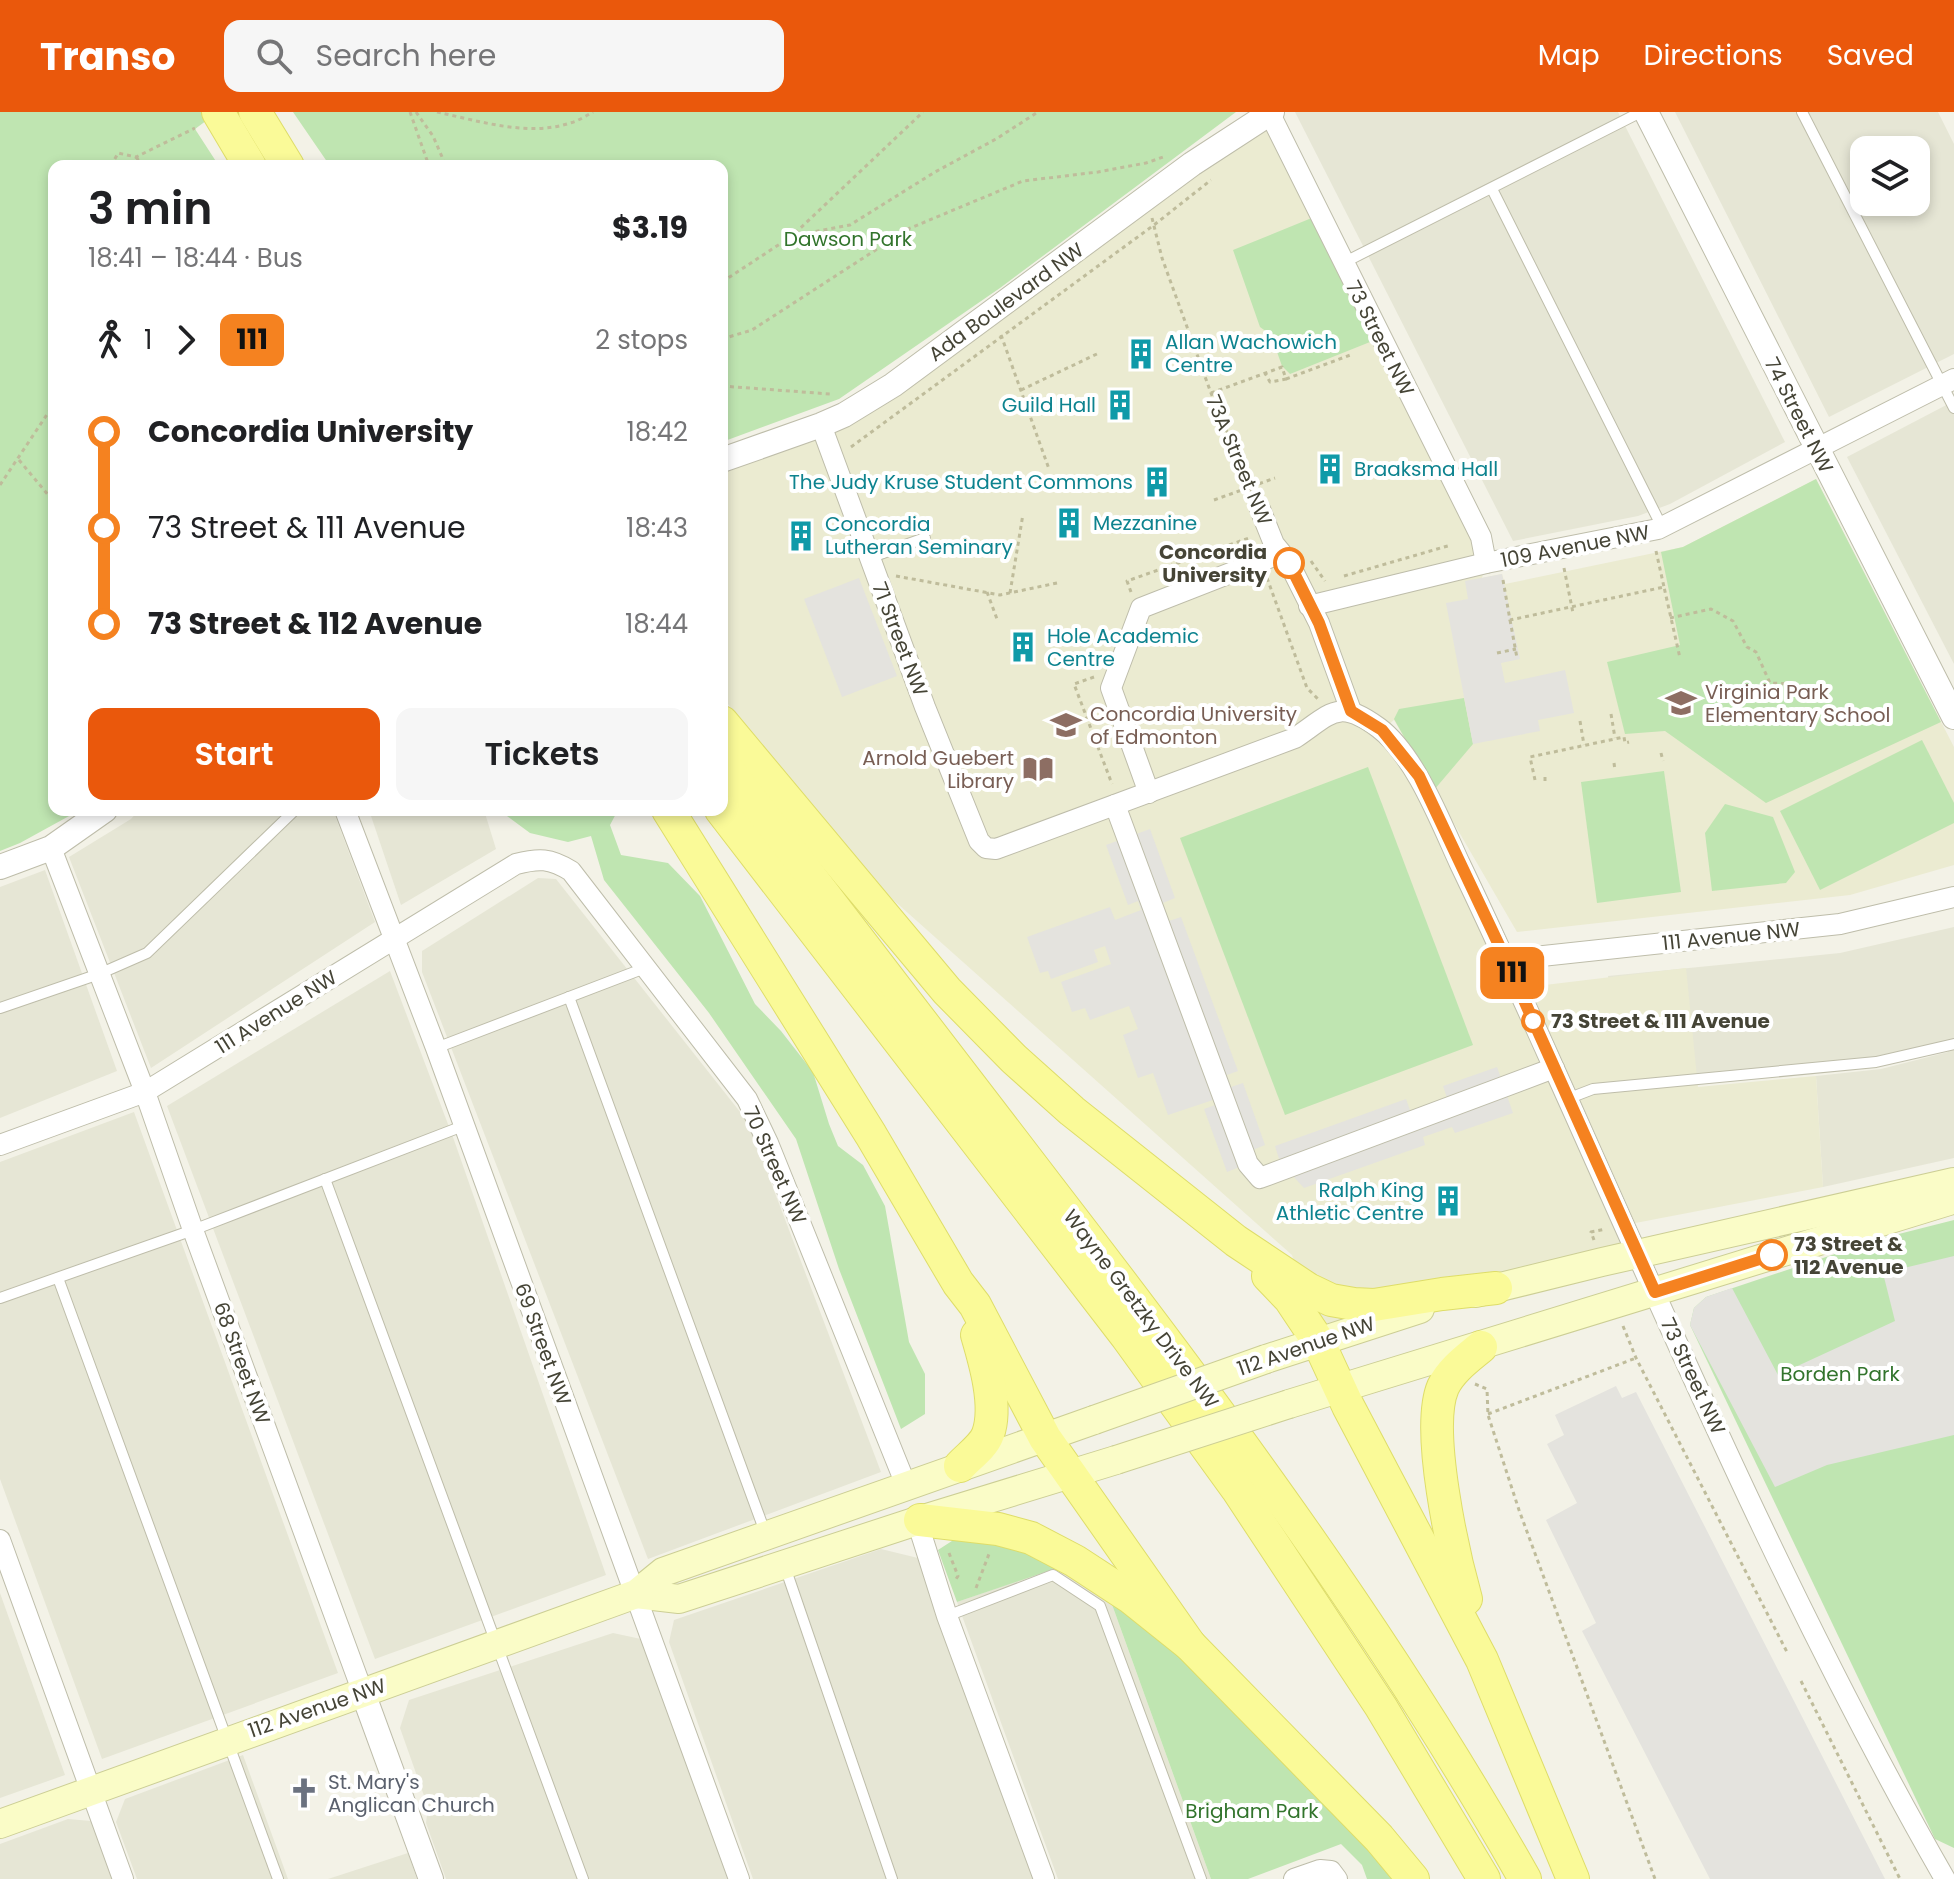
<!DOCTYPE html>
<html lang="en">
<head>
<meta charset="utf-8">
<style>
  :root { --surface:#fff; --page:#f6f6f6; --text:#202124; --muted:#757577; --accent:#ea580c }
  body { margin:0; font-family:Poppins,sans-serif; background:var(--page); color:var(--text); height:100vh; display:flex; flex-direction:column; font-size:30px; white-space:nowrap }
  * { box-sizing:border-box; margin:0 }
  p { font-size:26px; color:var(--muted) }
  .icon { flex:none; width:44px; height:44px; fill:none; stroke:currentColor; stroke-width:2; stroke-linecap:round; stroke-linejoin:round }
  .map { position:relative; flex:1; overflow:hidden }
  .sheet { position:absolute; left:48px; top:48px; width:680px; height:656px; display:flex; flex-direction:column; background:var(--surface); border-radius:16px; box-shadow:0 4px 12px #0003 }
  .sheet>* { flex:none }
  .badge { padding:0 16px; border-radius:12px; font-size:28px; line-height:52px }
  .tools { position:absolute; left:1850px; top:24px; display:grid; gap:16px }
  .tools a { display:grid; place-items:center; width:80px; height:80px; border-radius:16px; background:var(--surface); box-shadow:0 4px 12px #0003; font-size:40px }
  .map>.badge { position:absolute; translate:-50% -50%; box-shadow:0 0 0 4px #fff }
  .legs { display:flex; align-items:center; gap:12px; height:88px; padding:0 40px; font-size:26px }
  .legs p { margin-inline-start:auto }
  .overview { display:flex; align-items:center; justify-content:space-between; height:136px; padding:0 40px }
  h1 { font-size:44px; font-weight:600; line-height:60px }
  .button { display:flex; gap:16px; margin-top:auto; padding:16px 40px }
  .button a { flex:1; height:92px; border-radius:16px; background:var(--accent); color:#fff; font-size:32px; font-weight:600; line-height:92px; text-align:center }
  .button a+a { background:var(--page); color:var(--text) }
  ul { padding:0 40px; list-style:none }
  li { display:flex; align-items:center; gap:28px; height:96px; font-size:30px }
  li i { display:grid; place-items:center; width:12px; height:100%; margin:0 10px; background:currentColor }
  li i::after { content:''; width:20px; height:20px; margin:-10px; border:6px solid; border-radius:50%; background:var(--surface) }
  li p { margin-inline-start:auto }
  li:first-child i { background:linear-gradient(#0000 50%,currentColor 0) }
  li:last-child i { background:linear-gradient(currentColor 50%,#0000 0) }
  header { display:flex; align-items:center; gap:48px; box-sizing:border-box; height:112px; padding:0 40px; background:var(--accent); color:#fff }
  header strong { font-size:38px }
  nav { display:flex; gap:44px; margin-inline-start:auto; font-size:28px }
  .search { width:560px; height:72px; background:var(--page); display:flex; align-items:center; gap:20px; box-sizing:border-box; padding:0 28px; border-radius:16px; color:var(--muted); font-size:30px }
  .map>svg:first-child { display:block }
</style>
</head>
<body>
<header>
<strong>Transo</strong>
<div class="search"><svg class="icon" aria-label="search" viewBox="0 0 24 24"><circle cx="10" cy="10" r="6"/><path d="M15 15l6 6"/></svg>Search here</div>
<nav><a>Map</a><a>Directions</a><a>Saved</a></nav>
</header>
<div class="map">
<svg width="1954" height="1767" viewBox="0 0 1954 1767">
  <rect width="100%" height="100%" fill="#f3f2e7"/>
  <g fill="#e6e6d5" fill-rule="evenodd">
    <polygon points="1295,0 1618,0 1785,330 1670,392 1638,404 1513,429"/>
    <path d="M1675,0H1938L1954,32V242L1829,305ZM1864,38H1916V90H1864Z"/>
    <polygon points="1954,289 1954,552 1847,345"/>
    <polygon points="139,698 333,698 375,810 151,956 69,745 131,707"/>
    <polygon points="369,698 484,698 496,737 401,793"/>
    <polygon points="45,758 117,959 0,1006 0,775"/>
    <polygon points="538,766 556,767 748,1010 881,1360 648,1447 422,860 422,839"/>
    <polygon points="1954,815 1954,927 1873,945 1621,969 1608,864 1840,841"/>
    <polygon points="390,859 454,1028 606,1463 375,1547 167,994"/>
    <polygon points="1954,935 1954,1046 1823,1075 1816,964 1881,957 1948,940 1948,936"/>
    <polygon points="134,1000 338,1561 102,1647 0,1367 0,1050"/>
    <polygon points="881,1437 918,1446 1033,1767 753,1767 669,1530 674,1508"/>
    <polygon points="1060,1454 1110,1487 1211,1767 1058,1767 957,1490"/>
    <polygon points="0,1481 65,1663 0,1686"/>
    <polygon points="613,1521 641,1527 729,1767 446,1767 426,1711 428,1695 400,1616 409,1588"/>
    <polygon points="243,1643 288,1767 137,1767 116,1710 125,1687"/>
    <polygon points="68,1707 91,1709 112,1767 0,1767 0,1732"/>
    <polygon points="408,1741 417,1767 328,1767"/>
  </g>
  <polygon fill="#ebebd1" points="1270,2 1486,451 1482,466 1502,462 1505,472 1683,435 1816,367 1954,635 1954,753 1850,783 1517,820 1394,608 1382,618 1419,664 1519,876 1686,856 1698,975 1816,964 1823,1075 1625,1113 1637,1142 1318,1229 1292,1143 890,785 722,585 722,348 821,313"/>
  <g fill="#bfe5b1">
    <polygon points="0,0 218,0 195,17 219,54 54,54 54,698 80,698 20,731 0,739"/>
    <polygon points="293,0 1236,0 1000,176 839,287 722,330 722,54 330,54"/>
    <polygon points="1319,103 1380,226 1290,262 1282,254 1271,223 1260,215 1233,138"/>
    <polygon points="1816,367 1941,610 1766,691 1665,619 1625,622 1607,550 1680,533 1661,440 1683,435"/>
    <polygon points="1464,586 1473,632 1434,678 1394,607 1399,597"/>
    <polygon points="1922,628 1954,691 1954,711 1820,778 1780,699"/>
    <polygon points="1368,655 1473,933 1285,1003 1180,726"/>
    <polygon points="1664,659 1681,780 1597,791 1581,670"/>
    <polygon points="1725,692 1773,705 1795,760 1786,771 1712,779 1705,721"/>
    <polygon points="499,698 618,698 610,713 621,743 668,751 700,784 755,892 781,919 813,960 829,1012 838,1034 863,1053 885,1094 909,1230 925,1262 925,1302 901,1317 839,1157 796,1027 709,901 604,768 591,724 568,730 530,721"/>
    <polygon points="1954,1108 1954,1736 1935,1727 1690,1213 1694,1196 1706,1185 1883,1126"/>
    <polygon points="972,1426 1001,1430 1003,1427 1030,1434 1069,1452 1135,1499 1358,1718 1396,1767 1367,1767 1362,1753 1341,1732 1248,1767 1211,1767 1110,1487 1060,1455 957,1490 938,1438 955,1427"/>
  </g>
  <g fill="#e4e3de">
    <polygon points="1502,462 1520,547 1501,551 1505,571 1565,558 1574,601 1538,608 1540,619 1473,632 1446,491 1468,487 1465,469"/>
    <polygon points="859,466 897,564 842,585 804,487"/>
    <polygon points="1150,717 1175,786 1163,791 1169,809 1181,805 1238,959 1227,963 1231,975 1243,971 1265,1033 1255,1037 1242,1054 1227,1060 1204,997 1215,993 1213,988 1168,1003 1153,961 1138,966 1123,923 1138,917 1129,894 1090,908 1085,896 1072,900 1061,870 1111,852 1105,834 1094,838 1098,850 1051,867 1048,859 1040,861 1027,825 1110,795 1115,808 1141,798 1138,789 1128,793 1106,733"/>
    <polygon points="1497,955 1513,1001 1455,1021 1452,1015 1423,1025 1425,1033 1304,1076 1280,1050 1275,1034 1406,987 1411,1001 1448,989 1443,974"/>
    <polygon points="1954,1144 1954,1323 1827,1353 1775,1375 1690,1213 1694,1196 1706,1185 1732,1176 1778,1263 1895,1209 1883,1161"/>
    <polygon points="1616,1274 1622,1286 1636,1280 1885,1767 1710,1767 1582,1519 1596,1511 1546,1408 1577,1391 1547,1332 1564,1323 1555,1303"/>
  </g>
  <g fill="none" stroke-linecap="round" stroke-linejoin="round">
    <g stroke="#bebdaa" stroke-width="12">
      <g id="service">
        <polyline points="1802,0 1954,296"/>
        <polyline points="1492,77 1662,415"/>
        <polyline points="1343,151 1641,0"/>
        <polyline points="869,446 925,426"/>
        <polyline points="569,885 765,1420"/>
        <polyline points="0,896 99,862 147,841 295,698"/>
        <polyline points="436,936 645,856"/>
        <polyline points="1567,987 1593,977 1876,950 1954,932"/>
        <polyline points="325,1067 583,1767"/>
        <polyline points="58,1166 278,1767"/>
        <polyline points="0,1186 193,1118 463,1014"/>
        <polyline points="785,1455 892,1767"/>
        <polyline points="947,1504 1053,1463 1100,1494 1201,1767"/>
      </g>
    </g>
    <g stroke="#bebdaa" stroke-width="22">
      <g id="minor">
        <polyline points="1270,2 1481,425 1486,451"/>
        <path d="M821,313L925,595L979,729L986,736L996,737L1295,626C1332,601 1338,586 1379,616C1415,643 1441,711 1460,752C1498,831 1534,912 1570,992C1687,1254 1802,1518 1945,1767"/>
        <polyline points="1260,397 1274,432 1288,449 1319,511 1351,599"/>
        <polyline points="1309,494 1486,451 1658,417 1954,267"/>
        <polyline points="1149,681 1111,576 1141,496 1279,442"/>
        <polyline points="1115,693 1248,1052 1260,1066 1554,956"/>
        <polyline points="345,698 436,936 739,1767"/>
        <polyline points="51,736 145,980 193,1118 363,1581"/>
        <polyline points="1506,848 1840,812 1954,785"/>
        <path d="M0,1033L145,980L516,752C539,746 550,746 571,759L747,987L768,1031L906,1373"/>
        <polyline points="917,1409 947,1504 1044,1767"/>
        <polyline points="0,1428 123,1767"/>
        <polyline points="1294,1767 1320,1758 1331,1759 1337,1767"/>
      </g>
    </g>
    <g stroke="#bebdaa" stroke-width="26">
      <g id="tertiary">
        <polyline points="1646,0 1954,605"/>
        <polyline points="722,348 821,313 844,303 893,273 1192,52 1272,0"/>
        <polyline points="0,755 51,736 105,698"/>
        <polyline points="363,1581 431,1767"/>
      </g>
    </g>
    <g stroke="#ccce95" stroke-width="30">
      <g id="secondary">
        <polyline points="1476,1181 1602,1150 1954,1070"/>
        <polyline points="1266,1247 1420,1197"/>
        <polyline points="1289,1292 1949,1089"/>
        <polyline points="636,1482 679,1487 917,1409 1116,1348"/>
        <polyline points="0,1712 636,1482 663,1460 1094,1308"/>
      </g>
    </g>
    <g stroke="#dedd69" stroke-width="34">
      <g id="primary">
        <polyline points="218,0 250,54"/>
        <polyline points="255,0 288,54"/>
        <polyline points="722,610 947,879 1014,947 1072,999 1236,1129 1308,1177 1331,1188 1354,1192 1374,1193 1442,1182 1496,1176"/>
        <path d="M722,650C835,796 947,943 1059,1089C1227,1307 1390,1528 1525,1767"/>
        <polyline points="668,698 871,1023 958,1171 975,1193 1045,1326 1190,1533"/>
        <polyline points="721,698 1127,1225 1237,1377 1381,1595 1484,1767"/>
        <polyline points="1268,1164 1290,1187 1318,1229 1348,1294 1482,1548 1573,1767"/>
        <path d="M960,1354C968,1345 984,1334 988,1322C998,1294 985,1250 977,1223"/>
        <polyline points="920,1408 998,1417 1031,1426 1075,1449 1130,1485 1190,1533 1379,1726 1413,1767"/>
        <path d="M1466,1487C1453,1441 1425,1317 1443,1275C1451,1258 1468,1246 1481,1235"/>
      </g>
    </g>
    <g stroke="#bfbc9b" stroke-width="3" stroke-dasharray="4 4" stroke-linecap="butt">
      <polyline points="410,0 429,54"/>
      <polyline points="416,0 433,24 446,54"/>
      <path d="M437,0C479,9 528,25 570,11C578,9 586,4 593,0"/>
      <polyline points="136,45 143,54"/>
      <polyline points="111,54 118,41 136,45 195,16"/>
      <polyline points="1152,106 1162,146 1211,281 1252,381"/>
      <polyline points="792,124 850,113 935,60 996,27 1038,0"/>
      <polyline points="722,170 792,124 923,0"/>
      <polyline points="1001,223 1049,357"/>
      <polyline points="722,227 752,218 908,117 1023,69 1098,60 1146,51 1163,45"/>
      <polyline points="1286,267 1353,242"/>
      <polyline points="722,274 830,282"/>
      <polyline points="1021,278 1099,241"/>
      <polyline points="1211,281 1282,255 1286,267 1270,270 1265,261"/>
      <polyline points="851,335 1154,113 1211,68"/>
      <polyline points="19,348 54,390"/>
      <polyline points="0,373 54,292"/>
      <polyline points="1656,439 1664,475"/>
      <polyline points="1311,449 1325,469"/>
      <polyline points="1564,456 1573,501"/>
      <polyline points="896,464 1000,483 1057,471"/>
      <polyline points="1344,464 1451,433"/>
      <polyline points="1267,466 1307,576 1318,587"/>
      <polyline points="1503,468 1510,508 1664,475 1680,546"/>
      <polyline points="987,480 997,507"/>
      <polyline points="1131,480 1127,469 1249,426"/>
      <polyline points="1010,481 1023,402"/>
      <polyline points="1670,506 1711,497 1733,509 1747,535 1756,540 1770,571 1794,572"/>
      <polyline points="1510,508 1517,546"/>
      <polyline points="1497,541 1516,537"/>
      <polyline points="1094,565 1074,572 1112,672"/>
      <polyline points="1611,602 1615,626"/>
      <polyline points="1580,609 1584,633"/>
      <polyline points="1661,641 1663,649"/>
      <polyline points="1614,651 1615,658"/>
      <polyline points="1545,665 1545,669"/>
      <polyline points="1535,668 1530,645 1624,625 1625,631 1629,630"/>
      <polyline points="1594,1128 1591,1120 1606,1117"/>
      <polyline points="1623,1214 1636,1246 1788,1542"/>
      <polyline points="1475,1272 1487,1277 1488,1303 1519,1398 1655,1767"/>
      <polyline points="1488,1302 1636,1246"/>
      <polyline points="949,1441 958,1464 956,1467"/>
      <polyline points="976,1476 989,1442"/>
      <polyline points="1801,1569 1900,1767"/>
    </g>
    <use href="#service" stroke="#fff" stroke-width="10"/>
    <use href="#minor" stroke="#fff" stroke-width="20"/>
    <use href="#tertiary" stroke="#fff" stroke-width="24"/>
    <use href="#secondary" stroke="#fafcc7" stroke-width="28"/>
    <use href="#primary" stroke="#fafa98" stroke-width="32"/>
    <g stroke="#ccce95" stroke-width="30" stroke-linecap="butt">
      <g id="secondary-bridge">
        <polyline points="1094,1308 1266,1247"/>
        <polyline points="1116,1348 1289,1292"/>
      </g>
    </g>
    <polyline stroke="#bfbc9b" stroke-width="3" stroke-dasharray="4 4" stroke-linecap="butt" points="1214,388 1275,366"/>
    <use href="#secondary-bridge" stroke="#fafcc7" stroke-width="28"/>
  </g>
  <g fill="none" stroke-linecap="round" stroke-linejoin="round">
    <g stroke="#fff" stroke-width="18">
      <polyline id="line-1" points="1289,451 1319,511 1351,599 1382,618 1419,664 1506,848 1655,1180 1772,1143"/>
    </g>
    <use href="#line-1" stroke="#f58220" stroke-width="12"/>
  </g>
  <defs>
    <g id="building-bare" transform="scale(2.4)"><path d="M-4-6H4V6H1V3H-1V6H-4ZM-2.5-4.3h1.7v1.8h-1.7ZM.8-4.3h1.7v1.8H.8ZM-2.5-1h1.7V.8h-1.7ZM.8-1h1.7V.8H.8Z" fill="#0f9aa8" stroke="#fff" stroke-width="2.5" paint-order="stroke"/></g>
    <g id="school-bare" transform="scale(2.4)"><path d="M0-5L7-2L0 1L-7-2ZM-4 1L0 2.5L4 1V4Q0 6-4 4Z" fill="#8d6e63" stroke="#fff" stroke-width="2.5" paint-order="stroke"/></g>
    <g id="university-bare" transform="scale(2.4)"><path d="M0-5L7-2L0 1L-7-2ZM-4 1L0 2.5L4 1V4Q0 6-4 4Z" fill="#8d6e63" stroke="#fff" stroke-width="2.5" paint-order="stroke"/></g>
    <g id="library-bare" transform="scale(2.4)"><path d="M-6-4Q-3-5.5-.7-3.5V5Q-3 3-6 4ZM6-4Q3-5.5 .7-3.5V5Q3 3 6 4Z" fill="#8d6e63" stroke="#fff" stroke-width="2.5" paint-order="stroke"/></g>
    <g id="church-bare" transform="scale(2.4)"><path d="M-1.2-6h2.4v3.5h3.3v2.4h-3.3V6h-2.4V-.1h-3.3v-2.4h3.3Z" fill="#6b7280" stroke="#fff" stroke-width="2.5" paint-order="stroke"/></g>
  </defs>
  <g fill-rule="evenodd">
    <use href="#building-bare" x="1141" y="242"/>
    <use href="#building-bare" x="1120" y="293"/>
    <use href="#building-bare" x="1330" y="357"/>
    <use href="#building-bare" x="1157" y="370"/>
    <use href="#building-bare" x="1069" y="411"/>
    <use href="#building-bare" x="801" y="424"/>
    <use href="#building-bare" x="1023" y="535"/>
    <use href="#school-bare" x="1681" y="591"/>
    <use href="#university-bare" x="1066" y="613"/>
    <use href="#library-bare" x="1038" y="657"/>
    <use href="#building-bare" x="1448" y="1089"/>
    <use href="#church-bare" x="304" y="1681"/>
  </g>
  <g fill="#fff" stroke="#f58220" stroke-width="4">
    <circle cx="1289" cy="451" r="14"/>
    <circle cx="1533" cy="909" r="10"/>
    <circle cx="1772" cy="1143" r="14"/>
  </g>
  <g text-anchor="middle" stroke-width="8" stroke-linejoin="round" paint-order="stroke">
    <g font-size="20" fill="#32742c" stroke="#fff">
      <text x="848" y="134">Dawson Park</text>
      <text x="1840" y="1269">Borden Park</text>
      <text x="1252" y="1706">Brigham Park</text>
    </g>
    <g font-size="20" fill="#454436" stroke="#fff">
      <text transform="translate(1006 190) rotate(-36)" y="7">Ada Boulevard NW</text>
      <text transform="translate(1380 226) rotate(63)" y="7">73 Street NW</text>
      <text transform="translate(1799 303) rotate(63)" y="7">74 Street NW</text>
      <text transform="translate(1239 348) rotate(67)" y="7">73A Street NW</text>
      <text transform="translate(1575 434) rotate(-11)" y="7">109 Avenue NW</text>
      <text transform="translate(900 527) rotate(69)" y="7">71 Street NW</text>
      <text transform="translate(1731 824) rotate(-6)" y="7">111 Avenue NW</text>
      <text transform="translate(276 900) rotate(-32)" y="7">111 Avenue NW</text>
      <text transform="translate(775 1053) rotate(66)" y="7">70 Street NW</text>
      <text transform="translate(1141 1197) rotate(53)" y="7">Wayne Gretzky Drive NW</text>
      <text transform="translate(543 1232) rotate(70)" y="7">69 Street NW</text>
      <text transform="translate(1306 1234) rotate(-19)" y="7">112 Avenue NW</text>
      <text transform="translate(242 1251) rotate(70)" y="7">68 Street NW</text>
      <text transform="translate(1693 1264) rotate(65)" y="7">73 Street NW</text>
      <text transform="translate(317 1596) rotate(-19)" y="7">112 Avenue NW</text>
    </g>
    <g font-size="20" fill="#0d838f" stroke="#fff" text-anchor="start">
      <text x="1165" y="237">Allan Wachowich<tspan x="1165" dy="23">Centre</tspan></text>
      <text x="1096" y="300" text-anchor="end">Guild Hall</text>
      <text x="1354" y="364">Braaksma Hall</text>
      <text x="1133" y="377" text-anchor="end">The Judy Kruse Student Commons</text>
      <text x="1093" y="418">Mezzanine</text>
      <text x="825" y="419">Concordia<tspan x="825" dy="23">Lutheran Seminary</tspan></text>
      <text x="1047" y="531">Hole Academic<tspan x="1047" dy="23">Centre</tspan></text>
      <text x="1424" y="1085" text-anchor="end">Ralph King<tspan x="1424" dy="23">Athletic Centre</tspan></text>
    </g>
    <g font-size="20" font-weight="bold" fill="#454436" stroke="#fff" text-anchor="start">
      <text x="1267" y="447" text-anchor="end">Concordia<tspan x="1267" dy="23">University</tspan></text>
      <text x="1551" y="916">73 Street &amp; 111 Avenue</text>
      <text x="1794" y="1139">73 Street &amp;<tspan x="1794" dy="23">112 Avenue</tspan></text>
    </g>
    <g font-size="20" fill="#785e54" stroke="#fff" text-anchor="start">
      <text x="1705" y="587">Virginia Park<tspan x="1705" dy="23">Elementary School</tspan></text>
      <text x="1090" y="609">Concordia University<tspan x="1090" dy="23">of Edmonton</tspan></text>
      <text x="1014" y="653" text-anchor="end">Arnold Guebert<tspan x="1014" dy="23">Library</tspan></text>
    </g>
    <g font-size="20" fill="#5b616d" stroke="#fff" text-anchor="start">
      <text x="328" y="1677">St. Mary's<tspan x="328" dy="23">Anglican Church</tspan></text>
    </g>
  </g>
</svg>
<div class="tools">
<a><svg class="icon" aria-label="layers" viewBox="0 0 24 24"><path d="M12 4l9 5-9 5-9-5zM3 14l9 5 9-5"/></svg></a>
</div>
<b class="badge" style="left:1512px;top:861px;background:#f58220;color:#111">111</b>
<section class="sheet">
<div class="overview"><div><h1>3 min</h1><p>18:41 – 18:44 · Bus</p></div><b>$3.19</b></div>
<div class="legs"><svg class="icon" aria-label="walk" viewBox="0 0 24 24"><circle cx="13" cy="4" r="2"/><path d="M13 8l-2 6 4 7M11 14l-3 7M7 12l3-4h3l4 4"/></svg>1<svg class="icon" aria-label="forward" viewBox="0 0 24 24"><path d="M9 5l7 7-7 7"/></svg><b class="badge" style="background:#f58220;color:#111">111</b><p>2 stops</p></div>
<ul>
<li><i style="color:#f58220"></i><b>Concordia University</b><p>18:42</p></li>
<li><i style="color:#f58220"></i><span>73 Street &amp; 111 Avenue</span><p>18:43</p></li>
<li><i style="color:#f58220"></i><b>73 Street &amp; 112 Avenue</b><p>18:44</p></li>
</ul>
<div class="button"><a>Start</a><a>Tickets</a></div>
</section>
</div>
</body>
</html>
